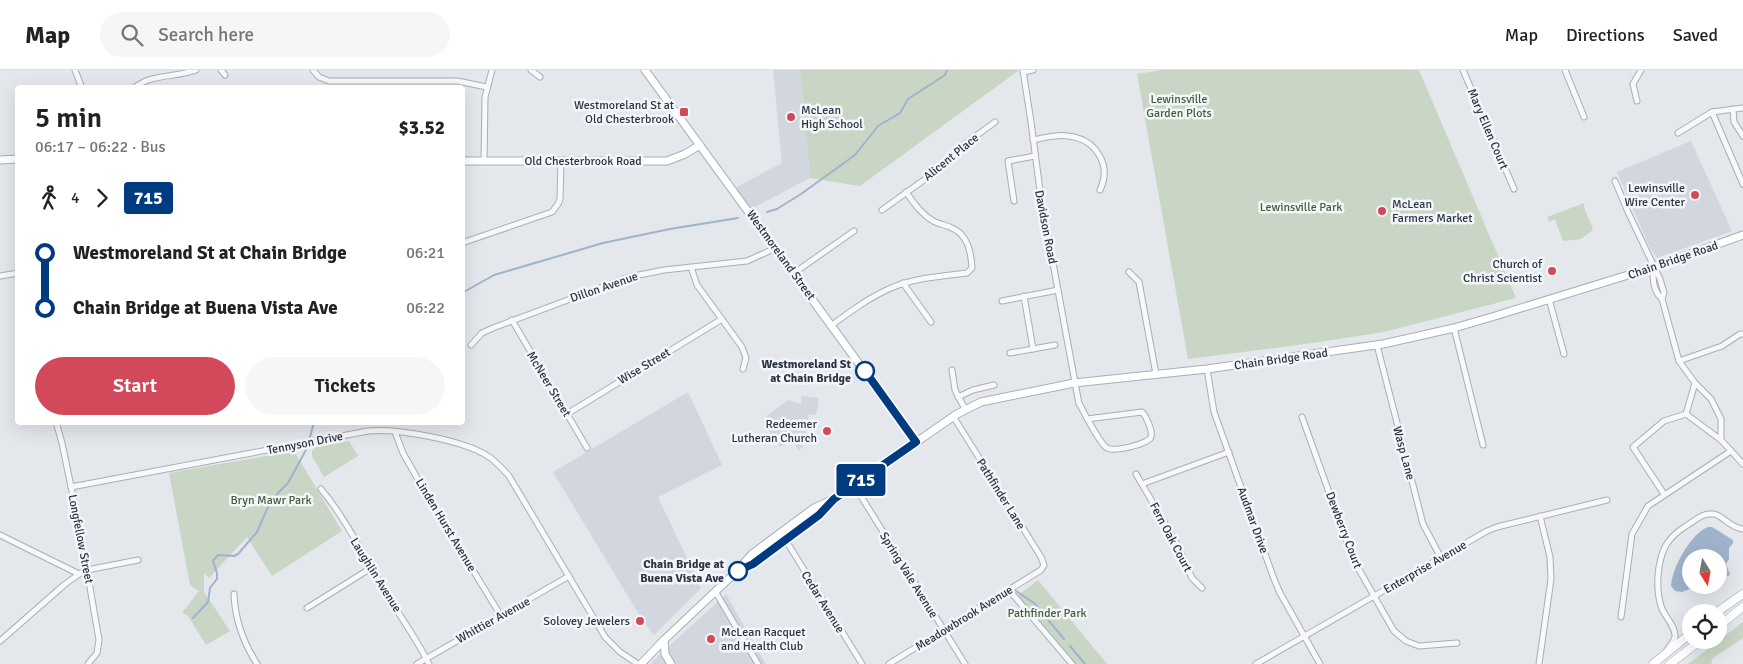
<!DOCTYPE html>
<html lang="en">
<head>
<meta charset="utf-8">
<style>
  :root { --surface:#fff; --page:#f6f6f6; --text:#222; --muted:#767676; --line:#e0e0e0; --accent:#d1495b }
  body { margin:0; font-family:Signika,sans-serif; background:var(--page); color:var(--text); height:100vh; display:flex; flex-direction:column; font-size:19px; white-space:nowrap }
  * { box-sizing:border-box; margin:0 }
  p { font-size:16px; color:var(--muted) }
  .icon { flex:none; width:28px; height:28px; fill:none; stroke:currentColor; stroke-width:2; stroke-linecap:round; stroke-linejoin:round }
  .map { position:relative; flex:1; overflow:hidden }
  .drawer { position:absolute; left:15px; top:15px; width:450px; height:340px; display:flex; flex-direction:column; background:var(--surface); border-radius:5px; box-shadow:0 5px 20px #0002 }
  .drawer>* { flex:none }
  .badge { padding:0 10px; border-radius:4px; font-size:18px; line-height:32px }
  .needle { width:32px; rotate:169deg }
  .tools { position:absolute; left:1682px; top:479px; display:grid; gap:10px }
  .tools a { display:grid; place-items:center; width:45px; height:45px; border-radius:50%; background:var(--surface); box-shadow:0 5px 20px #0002; font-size:25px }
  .map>.badge { position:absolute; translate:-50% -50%; box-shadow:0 0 0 2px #fff }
  .legs { display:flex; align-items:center; gap:8px; height:55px; padding:0 20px; font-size:16px }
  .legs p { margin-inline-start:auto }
  .head { display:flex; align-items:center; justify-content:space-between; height:85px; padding:0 20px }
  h1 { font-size:28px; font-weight:600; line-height:38px }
  .primary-button { display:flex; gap:10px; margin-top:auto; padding:10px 20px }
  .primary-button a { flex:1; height:58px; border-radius:30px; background:var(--accent); color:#fff; font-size:20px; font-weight:600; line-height:58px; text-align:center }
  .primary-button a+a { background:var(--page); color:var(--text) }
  ul { padding:0 20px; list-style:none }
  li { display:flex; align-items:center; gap:18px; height:55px; font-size:19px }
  li i { display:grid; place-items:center; width:8px; height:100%; margin:0 6px; background:currentColor }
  li i::after { content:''; width:12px; height:12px; margin:-6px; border:4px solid; border-radius:50%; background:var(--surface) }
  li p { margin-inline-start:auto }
  li:first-child i { background:linear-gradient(#0000 50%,currentColor 0) }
  li:last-child i { background:linear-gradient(currentColor 50%,#0000 0) }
  header { display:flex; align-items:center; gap:30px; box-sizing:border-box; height:70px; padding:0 25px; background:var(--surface); border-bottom:1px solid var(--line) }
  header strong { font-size:24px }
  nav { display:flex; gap:28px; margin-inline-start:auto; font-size:18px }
  .search { width:350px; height:45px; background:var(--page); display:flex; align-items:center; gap:12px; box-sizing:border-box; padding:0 18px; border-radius:28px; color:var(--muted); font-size:19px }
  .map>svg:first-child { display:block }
</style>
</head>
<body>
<header>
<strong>Map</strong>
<div class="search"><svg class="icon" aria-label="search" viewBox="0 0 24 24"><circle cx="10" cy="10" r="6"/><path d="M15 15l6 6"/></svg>Search here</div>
<nav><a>Map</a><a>Directions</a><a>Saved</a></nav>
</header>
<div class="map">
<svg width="1743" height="594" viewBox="0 0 1743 594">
  <rect width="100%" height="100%" fill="#e4e7ec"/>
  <g fill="#d2d6de">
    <polygon points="773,0 800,0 810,108 749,140 733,119 782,93"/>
    <polygon points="1691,71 1732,161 1657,188 1649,176 1617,102"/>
    <polygon points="688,322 722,395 658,427 701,518 654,565 643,551 553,402"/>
    <polygon points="802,326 819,328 816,345 809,344 805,367 803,369 801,375 803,377 799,380 791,370 780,377 763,352 768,348 766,346 788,330 801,334"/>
    <polygon points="726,524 766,594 651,594 656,588"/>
  </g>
  <g fill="#c9d6c5">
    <polygon points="800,0 1018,0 1018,1 860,116 810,108"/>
    <polygon points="1162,0 1419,0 1516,228 1384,262 1313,273 1188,289 1137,4"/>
    <path d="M1584,133C1583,140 1591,151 1593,160L1581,169L1563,171L1555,149L1549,152L1547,147Z"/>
    <polygon points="349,371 358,386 324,407 312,386 312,381 316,377"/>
    <polygon points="294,381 342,461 272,506 247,467 209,508 204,503 204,522 230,561 206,575 188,546 182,543 199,521 190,515 169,403"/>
    <polygon points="1038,510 1107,594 1070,594 1015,528"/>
    <polygon points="1743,552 1743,568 1713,588 1711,594 1688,594"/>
  </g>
  <path fill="#9fb4cc" d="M1708,457H1712L1733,470V473L1729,478V489L1726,494L1730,505L1719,509V488H1691V515H1700L1682,522L1675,521L1671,516C1672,498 1691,463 1708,457Z"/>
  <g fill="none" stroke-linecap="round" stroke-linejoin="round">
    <g stroke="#9fb4cc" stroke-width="2">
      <polyline points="767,142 777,139 801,124 855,85 878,56 900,43 908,29 945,5 947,0"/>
      <polyline points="462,223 494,205 603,173 670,159 738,148"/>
      <polyline points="1016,521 1034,533 1064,569"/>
      <polyline points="193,548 208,532 210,518 217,509 217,503 213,491 218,485 234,486 238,484 257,462 267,439 278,423 288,413 307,378 314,352"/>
      <polyline points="1070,576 1085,594"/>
    </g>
    <g stroke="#a9aeb7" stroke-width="7">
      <g id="street">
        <polyline points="75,0 82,18"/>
        <polyline points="221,0 225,5"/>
        <polyline points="313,0 319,7 329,11 457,11 487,17"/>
        <polyline points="531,0 540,7"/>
        <path d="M1023,0L1031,52L1041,128L1079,334L1080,335C1084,343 1101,375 1107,378C1114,382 1149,374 1151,367C1153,361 1146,346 1142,342L1087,349"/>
        <polyline points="1463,0 1514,119"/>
        <polyline points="1565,0 1584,47"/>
        <polyline points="1023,2 1033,0"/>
        <path d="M134,18C153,3 175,8 196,0"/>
        <polyline points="1637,31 1633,14 1641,0"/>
        <polyline points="1733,39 1734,52 1743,66"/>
        <polyline points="1712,42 1743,114"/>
        <polyline points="1678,63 1712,42 1743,38"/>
        <path d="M1033,70C1044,68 1056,64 1068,66C1096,69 1112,95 1100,120"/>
        <polyline points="484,91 485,27 492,0"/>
        <polyline points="1615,111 1628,142 1660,209 1664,223 1662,229"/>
        <polyline points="1014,131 1008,91 1035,86"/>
        <polyline points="882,140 942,97 962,76 995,52"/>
        <polyline points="462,173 552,142 558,134 560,129 561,91"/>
        <polyline points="691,197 697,215 742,277 746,288 743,299"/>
        <path d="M1654,197C1652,209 1653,221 1662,229L1679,291L1695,313L1711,329L1721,349V370L1743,394"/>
        <polyline points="1129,202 1139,212 1156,304"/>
        <polyline points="794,203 854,161"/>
        <polyline points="0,206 18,203"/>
        <polyline points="903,213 931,252"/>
        <polyline points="1024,226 1033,279"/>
        <polyline points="1549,229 1564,284"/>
        <polyline points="1002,231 1058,220"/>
        <polyline points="512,250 587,378"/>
        <path d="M832,255C851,241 870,227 891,218C914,208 942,206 967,203L972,198C971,182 968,165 952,158C946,155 939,154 933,151C921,144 914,133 906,122"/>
        <polyline points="1454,258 1483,375"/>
        <polyline points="471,275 482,263 493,258 629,207 664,200 747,191 776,178"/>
        <polyline points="1377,275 1423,454 1441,488"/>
        <polyline points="1010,283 1055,275"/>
        <polyline points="1679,291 1722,276 1740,264 1743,264"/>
        <polyline points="1207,299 1214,342 1274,509 1280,523 1320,594"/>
        <polyline points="952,300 955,320 965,339"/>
        <polyline points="1695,313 1686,344 1721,370"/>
        <polyline points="958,327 973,320 994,315"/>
        <polyline points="567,344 722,249"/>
        <polyline points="1302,347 1353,489 1394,561 1406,571 1419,576 1457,573"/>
        <polyline points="56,352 62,373 81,465 99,570 97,583 88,594"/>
        <polyline points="395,362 403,383 421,415 501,546"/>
        <polyline points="1136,404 1177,474 1192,508 1202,518"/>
        <polyline points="1142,414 1229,382"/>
        <polyline points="854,415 965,594"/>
        <path d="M71,417L368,361C397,358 461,370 486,385C495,390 502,398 509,406L605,567L620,582L638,594"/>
        <path d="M321,419C346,449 364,487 385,521C399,545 416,568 429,594"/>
        <polyline points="1664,424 1633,377 1664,351 1686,344"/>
        <polyline points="0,465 79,504"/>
        <polyline points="785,469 862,594"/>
        <polyline points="1009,520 1072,594"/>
        <polyline points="715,521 758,594"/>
        <path d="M234,524C235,550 243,572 257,594"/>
        <polyline points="307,538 371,498"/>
        <polyline points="1621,547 1632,464 1648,436 1731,381"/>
        <polyline points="0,571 64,515 79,504 87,500 138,490"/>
        <path d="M1667,580C1670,576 1674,571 1675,567C1676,557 1666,548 1662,539C1655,520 1657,492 1666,475C1671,467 1678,461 1686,456C1693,452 1701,444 1709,444C1722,442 1728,458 1743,459"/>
        <polyline points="417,594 569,506"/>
        <polyline points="889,594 1041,500 1044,495 1041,487 953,346"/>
        <polyline points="1256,594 1487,461 1497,457 1607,430"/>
        <polyline points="1539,594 1551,509 1550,487 1540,446"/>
      </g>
    </g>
    <g stroke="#a9aeb7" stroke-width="9">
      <g id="secondary">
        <polyline points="645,0 916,372"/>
        <polyline points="0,90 18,89"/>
        <polyline points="462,91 667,91 685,84 700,75"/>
        <polyline points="739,500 753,494 819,445 832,431"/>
        <polyline points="664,570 665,584 671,594"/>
        <polyline points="641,594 664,570 737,501 752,484 814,438 834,429 957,344 981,332 1074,313 1207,299 1383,274 1454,258 1495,246 1654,197 1743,165"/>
      </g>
    </g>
    <g stroke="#a3abb8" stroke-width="9">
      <g id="primary">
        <polyline points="1717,542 1743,524"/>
        <polyline points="1719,556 1743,537"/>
        <polyline points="1653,594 1691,563"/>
        <polyline points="1670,594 1701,570"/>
      </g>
    </g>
    <use href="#street" stroke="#f7f8fa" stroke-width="5"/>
    <use href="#secondary" stroke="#fff" stroke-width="7"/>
    <use href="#primary" stroke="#fff" stroke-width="8"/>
  </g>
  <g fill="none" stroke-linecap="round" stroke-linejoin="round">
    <g stroke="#fff" stroke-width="11">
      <polyline id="line-1" points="738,501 753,494 819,445 834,429 916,372 865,301"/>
    </g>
    <use href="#line-1" stroke="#003b80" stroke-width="8"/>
  </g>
  <g fill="#d1495b" stroke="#f4f6f9" stroke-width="2">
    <rect x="679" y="37" width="10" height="10" rx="2.5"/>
    <circle cx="791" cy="47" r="5"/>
    <circle cx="1695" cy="125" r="5"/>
    <circle cx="1382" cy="141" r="5"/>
    <circle cx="1552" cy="201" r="5"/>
    <circle cx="827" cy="361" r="5"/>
    <circle cx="640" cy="551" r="5"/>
    <circle cx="711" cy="569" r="5"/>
  </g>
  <g fill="#fff" stroke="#003b80" stroke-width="2.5">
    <circle cx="865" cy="301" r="9"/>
    <circle cx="738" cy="501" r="9"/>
  </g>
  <g text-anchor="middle" stroke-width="5" stroke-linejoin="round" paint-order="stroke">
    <g font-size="12" fill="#3f6138" stroke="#f4f6f9">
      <text x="1179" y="33">Lewinsville<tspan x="1179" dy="14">Garden Plots</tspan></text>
      <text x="1301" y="141">Lewinsville Park</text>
      <text x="271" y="434">Bryn Mawr Park</text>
      <text x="1047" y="547">Pathfinder Park</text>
    </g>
    <g font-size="12" fill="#2b3445" stroke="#f4f6f9" text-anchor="end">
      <text x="674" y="39">Westmoreland St at<tspan x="674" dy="14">Old Chesterbrook</tspan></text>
      <text x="801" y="44" text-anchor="start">McLean<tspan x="801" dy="14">High School</tspan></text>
      <text x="1685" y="122">Lewinsville<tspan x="1685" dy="14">Wire Center</tspan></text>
      <text x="1392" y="138" text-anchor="start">McLean<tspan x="1392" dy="14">Farmers Market</tspan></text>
      <text x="1542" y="198">Church of<tspan x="1542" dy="14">Christ Scientist</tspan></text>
      <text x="817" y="358">Redeemer<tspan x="817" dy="14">Lutheran Church</tspan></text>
      <text x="630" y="555">Solovey Jewelers</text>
      <text x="721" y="566" text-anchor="start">McLean Racquet<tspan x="721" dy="14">and Health Club</tspan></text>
    </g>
    <g font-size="12" fill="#2b3445" stroke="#f4f6f9">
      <text transform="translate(1488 59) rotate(67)" y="4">Mary Ellen Court</text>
      <text transform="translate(951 87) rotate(-39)" y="4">Alicent Place</text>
      <text x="583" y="95">Old Chesterbrook Road</text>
      <text transform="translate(1046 157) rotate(79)" y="4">Davidson Road</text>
      <text transform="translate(781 185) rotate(54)" y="4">Westmoreland Street</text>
      <text transform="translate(1673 190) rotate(-19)" y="4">Chain Bridge Road</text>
      <text transform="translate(604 217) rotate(-19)" y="4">Dillon Avenue</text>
      <text transform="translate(1281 289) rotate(-8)" y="4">Chain Bridge Road</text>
      <text transform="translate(644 296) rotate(-31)" y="4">Wise Street</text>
      <text transform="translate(549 314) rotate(59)" y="4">McNeer Street</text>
      <text transform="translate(305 373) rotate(-11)" y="4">Tennyson Drive</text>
      <text transform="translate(1404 383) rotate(75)" y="4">Wasp Lane</text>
      <text transform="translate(1001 424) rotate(58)" y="4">Pathfinder Lane</text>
      <text transform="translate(1253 450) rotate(70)" y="4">Audmar Drive</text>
      <text transform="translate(446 455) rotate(59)" y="4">Linden Hurst Avenue</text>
      <text transform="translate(1344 460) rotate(69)" y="4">Dewberry Court</text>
      <text transform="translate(1171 467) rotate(62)" y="4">Fern Oak Court</text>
      <text transform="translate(81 469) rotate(79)" y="4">Longfellow Street</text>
      <text transform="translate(1425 497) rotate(-30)" y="4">Enterprise Avenue</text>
      <text transform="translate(376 505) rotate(58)" y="4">Laughlin Avenue</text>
      <text transform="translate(909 505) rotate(58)" y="4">Spring Vale Avenue</text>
      <text transform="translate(823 532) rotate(58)" y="4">Cedar Avenue</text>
      <text transform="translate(964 548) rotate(-32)" y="4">Meadowbrook Avenue</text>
      <text transform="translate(493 550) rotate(-29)" y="4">Whittier Avenue</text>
    </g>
    <g font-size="12" font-weight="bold" fill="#2b3445" stroke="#f4f6f9" text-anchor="end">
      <text x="851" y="298">Westmoreland St<tspan x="851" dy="14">at Chain Bridge</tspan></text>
      <text x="724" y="498">Chain Bridge at<tspan x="724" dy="14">Buena Vista Ave</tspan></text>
    </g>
  </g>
</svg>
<div class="tools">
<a><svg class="needle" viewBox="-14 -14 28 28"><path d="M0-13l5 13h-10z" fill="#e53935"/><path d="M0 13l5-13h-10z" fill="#767676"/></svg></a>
<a><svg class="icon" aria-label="locate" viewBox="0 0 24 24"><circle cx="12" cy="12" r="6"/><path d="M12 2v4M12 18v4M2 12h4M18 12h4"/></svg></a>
</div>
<b class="badge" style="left:861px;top:410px;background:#003b80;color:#fff">715</b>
<section class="drawer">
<div class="head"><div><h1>5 min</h1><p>06:17 – 06:22 · Bus</p></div><b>$3.52</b></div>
<div class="legs"><svg class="icon" aria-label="walk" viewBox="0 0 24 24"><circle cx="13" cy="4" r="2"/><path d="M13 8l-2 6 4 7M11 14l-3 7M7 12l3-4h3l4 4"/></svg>4<svg class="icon" aria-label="forward" viewBox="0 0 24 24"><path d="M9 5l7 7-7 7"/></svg><b class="badge" style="background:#003b80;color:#fff">715</b></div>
<ul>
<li><i style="color:#003b80"></i><b>Westmoreland St at Chain Bridge</b><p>06:21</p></li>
<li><i style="color:#003b80"></i><b>Chain Bridge at Buena Vista Ave</b><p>06:22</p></li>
</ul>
<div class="primary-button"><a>Start</a><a>Tickets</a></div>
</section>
</div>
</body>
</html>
